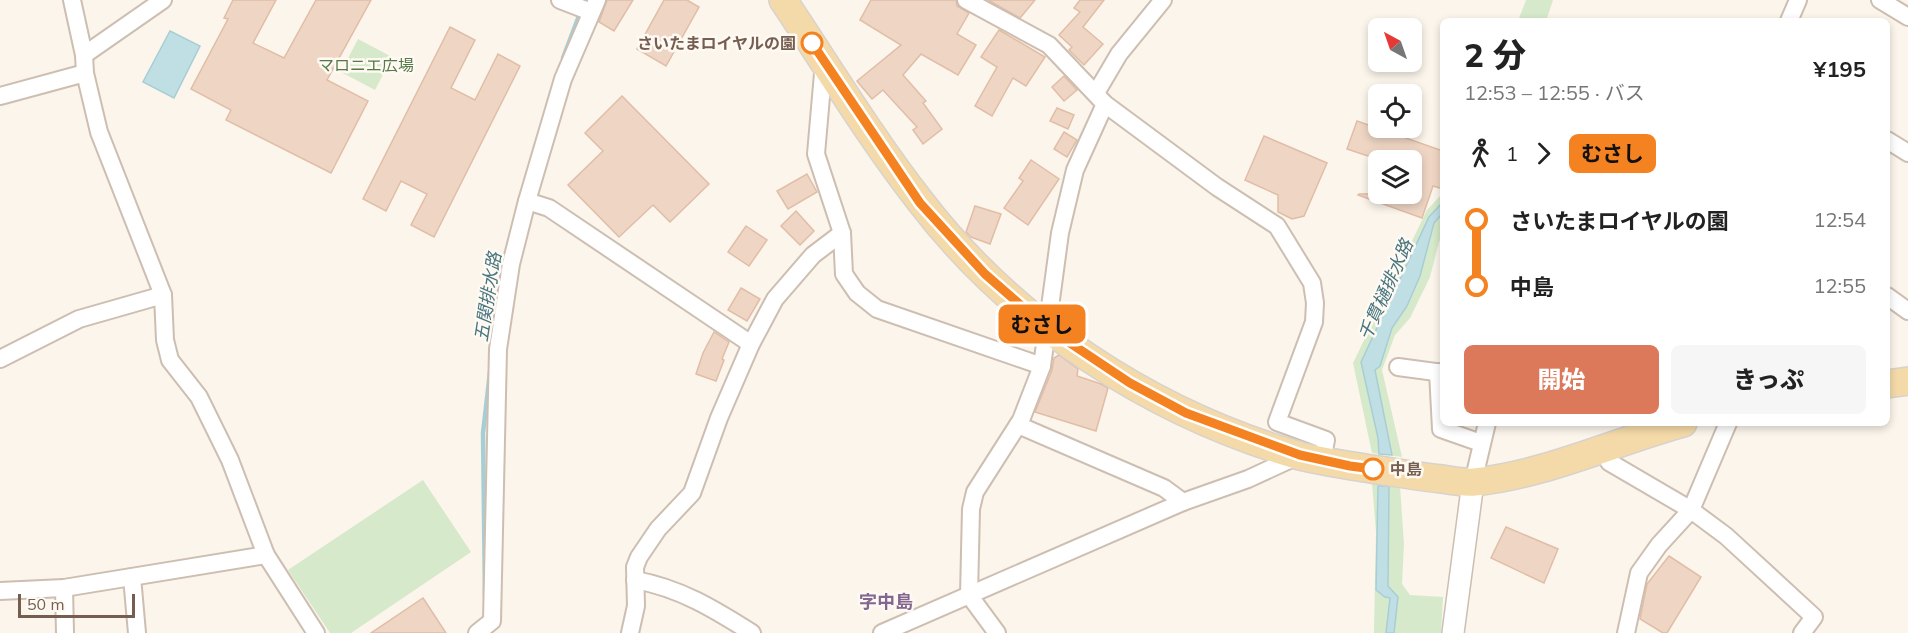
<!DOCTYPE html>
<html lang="ja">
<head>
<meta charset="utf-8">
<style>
  :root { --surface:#fff; --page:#f6f6f6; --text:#222; --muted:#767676; --accent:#dc795a }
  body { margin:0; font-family:Mulish,"Noto Sans JP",sans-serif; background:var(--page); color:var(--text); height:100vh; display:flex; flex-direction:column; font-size:22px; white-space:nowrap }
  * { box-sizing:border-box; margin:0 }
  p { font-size:20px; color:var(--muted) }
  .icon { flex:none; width:33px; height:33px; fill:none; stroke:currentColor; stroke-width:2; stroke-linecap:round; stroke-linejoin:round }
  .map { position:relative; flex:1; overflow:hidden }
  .drawer { position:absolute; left:1440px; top:18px; width:450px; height:408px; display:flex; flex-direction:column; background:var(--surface); border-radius:9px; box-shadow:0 3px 9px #0003 }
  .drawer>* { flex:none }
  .badge { padding:0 12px; border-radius:9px; font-size:21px; line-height:39px }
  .needle { width:39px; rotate:320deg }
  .buttons { position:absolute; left:1368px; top:18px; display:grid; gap:12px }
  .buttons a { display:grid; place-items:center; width:54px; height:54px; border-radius:9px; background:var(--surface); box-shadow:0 3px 9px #0003; font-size:30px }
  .scale { position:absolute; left:18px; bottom:15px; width:117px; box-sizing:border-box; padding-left:6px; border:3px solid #755d4f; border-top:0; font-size:16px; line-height:21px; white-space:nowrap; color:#755d4f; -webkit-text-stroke:4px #fef9f2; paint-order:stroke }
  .map>.badge { position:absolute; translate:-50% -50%; box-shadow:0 0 0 3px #fff }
  .legs { display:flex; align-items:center; gap:9px; height:66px; padding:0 24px; font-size:20px }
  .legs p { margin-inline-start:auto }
  .head { display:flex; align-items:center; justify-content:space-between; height:102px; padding:0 24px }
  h1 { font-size:33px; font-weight:800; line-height:45px }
  .primary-button { display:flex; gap:12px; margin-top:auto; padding:12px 24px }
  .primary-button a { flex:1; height:69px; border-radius:9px; background:var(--accent); color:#fff; font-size:24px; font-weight:800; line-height:69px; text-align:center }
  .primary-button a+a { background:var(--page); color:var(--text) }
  ul { padding:0 24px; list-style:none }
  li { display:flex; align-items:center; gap:21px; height:66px; font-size:22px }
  li i { display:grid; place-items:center; width:9px; height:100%; margin:0 8px; background:currentColor }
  li i::after { content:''; width:15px; height:15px; margin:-8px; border:4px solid; border-radius:50%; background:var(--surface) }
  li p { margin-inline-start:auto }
  li:first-child i { background:linear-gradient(#0000 50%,currentColor 0) }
  li:last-child i { background:linear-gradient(currentColor 50%,#0000 0) }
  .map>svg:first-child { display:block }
</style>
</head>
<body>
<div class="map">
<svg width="1908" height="633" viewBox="0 0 1908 633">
  <rect width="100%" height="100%" fill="#fbf5eb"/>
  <g fill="#d6e9ca">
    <polygon points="1526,0 1553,0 1546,21 1518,21"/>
    <polygon points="358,39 392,57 375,90 341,72"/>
    <polygon points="1443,193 1443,234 1439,242 1430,277 1410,318 1395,335 1382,370 1402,457 1372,453 1353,363 1427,210"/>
    <polygon points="423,480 471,552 351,633 330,633 288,570"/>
    <polygon points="1372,483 1400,486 1404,544 1402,584 1410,595 1443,597 1441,633 1374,633 1376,532"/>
  </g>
  <g fill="#c0dfe4" stroke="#a7ced5" stroke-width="1.5">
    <polygon points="170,31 200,46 174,98 143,82"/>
    <polygon points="1443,202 1443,213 1434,223 1420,276 1407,306 1392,328 1380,366 1375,370 1392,455 1379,454 1378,438 1361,362 1429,217"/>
    <polygon points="1378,486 1389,486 1388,586 1398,597 1394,633 1386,633 1390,598 1385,597 1376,590"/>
  </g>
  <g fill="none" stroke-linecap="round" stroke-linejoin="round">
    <g stroke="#a7ced5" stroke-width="4.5">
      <polyline points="563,58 580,13"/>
      <polyline points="485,597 483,433 490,372"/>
    </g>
  </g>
  <g fill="#efd6c4" stroke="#e1bda6" stroke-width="1.5">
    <polygon points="233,0 276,0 253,43 284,58 316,0 371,0 327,80 368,101 331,173 226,120 231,110 191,89 228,19 224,18"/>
    <polygon points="607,0 633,0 614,31 599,22"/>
    <polygon points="664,0 687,0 699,7 666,66 637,49"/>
    <polygon points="871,0 956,0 957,6 969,13 957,34 976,45 958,75 921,54 903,75 926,101 923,103 942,129 923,144 913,130 917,127 883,90 872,99 857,81 901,45 860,20"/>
    <polygon points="988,0 1035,0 1020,18"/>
    <polygon points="1080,0 1104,0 1083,27 1103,44 1084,65 1069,50 1072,47 1059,35 1080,12 1074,8"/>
    <polygon points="450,27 475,40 451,88 475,100 498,54 520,66 434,237 411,225 427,194 401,181 386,211 363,199"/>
    <polygon points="999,30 1045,57 1026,86 1013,78 992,116 975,106 997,67 981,57"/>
    <polygon points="1064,76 1077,90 1064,101 1052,87"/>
    <polygon points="622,96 709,184 670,222 653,205 619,237 568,185 603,151 585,133"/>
    <polygon points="1057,108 1074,115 1068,129 1050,121"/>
    <polygon points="1357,121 1443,151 1443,189 1433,186 1422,218 1358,195 1359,194 1412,194 1412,160 1380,160 1347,149"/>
    <polygon points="1064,132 1077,140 1067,157 1054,149"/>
    <polygon points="1264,136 1327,163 1304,216 1292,219 1278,212 1278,195 1245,180"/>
    <polygon points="1031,160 1059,179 1028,225 1004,208 1023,181 1019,178"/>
    <polygon points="807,174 817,192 788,209 777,191"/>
    <polygon points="975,206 1001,214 990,244 971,237 966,232"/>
    <polygon points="796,211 814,231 800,245 781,226"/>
    <polygon points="746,226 767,240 749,266 728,252"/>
    <polygon points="741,288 760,299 747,321 728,310"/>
    <polygon points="714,332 729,342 722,359 724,360 716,381 696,374 703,353"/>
    <polygon points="1059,355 1078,369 1077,376 1101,384 1108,388 1096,431 1035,412 1052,370 1054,358"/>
    <polygon points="1506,527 1558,549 1544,583 1491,558"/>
    <polygon points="1669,556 1701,577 1667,633 1663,633 1640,619 1647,584"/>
    <polygon points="423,598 446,633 371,633"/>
  </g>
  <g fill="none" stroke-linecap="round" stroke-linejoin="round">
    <g stroke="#cdbeb1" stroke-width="20">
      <g id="minor">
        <polyline points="72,0 84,55 85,73 99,132 163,295 165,340 170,360 199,397 230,460 266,555 316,633"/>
        <polyline points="560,0 591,12"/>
        <polyline points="966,0 1049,45 1105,104 1217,187 1277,226 1312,283 1315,303 1314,322 1277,422 1326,440 1322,461"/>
        <polyline points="1880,0 1908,17"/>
        <polyline points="1789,21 1798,0"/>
        <polyline points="84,55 163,0"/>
        <polyline points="824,62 816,154 842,233 844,274 857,293 877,309 1042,366"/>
        <polyline points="1096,93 1119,54 1163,0"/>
        <polyline points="0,96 85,73"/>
        <polyline points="1887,140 1908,153"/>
        <polyline points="527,201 549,208 751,344"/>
        <polyline points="1887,296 1908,311"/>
        <polyline points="0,359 79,319 163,295"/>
        <polyline points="1398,367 1443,373"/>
        <polyline points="1438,372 1441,429 1481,443"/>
        <polyline points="1728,423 1691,510 1726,536 1814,617 1802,633"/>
        <polyline points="1018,425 1164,488 1183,502"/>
        <polyline points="1602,448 1609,462 1691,510 1659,545 1639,573 1626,633"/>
        <polyline points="1473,482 1487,423"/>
        <polyline points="132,577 137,633"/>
        <path d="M635,580C680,588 714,609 752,633"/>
        <polyline points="64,588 65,633"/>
        <polyline points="0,591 64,588 266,555"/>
        <polyline points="477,633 492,621 498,349 511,264 527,201 563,79 597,0"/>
        <polyline points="630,633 636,606 635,567 639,557 658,529 692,493 719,418 751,344 775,299 813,255 842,233"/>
        <polyline points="882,633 1183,502 1248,479 1300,455"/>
        <polyline points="997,633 969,595 971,509 975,492 1021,420 1042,366 1060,233 1075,170 1105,104"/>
      </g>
    </g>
    <g stroke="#cdbeb1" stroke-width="24">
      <polyline id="tertiary" points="1453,633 1473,482"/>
    </g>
    <g stroke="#d8d2ce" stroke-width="30">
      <g id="primary">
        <path d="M783,0C828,67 870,137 920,201C1013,323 1153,414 1300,456C1324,462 1347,465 1371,469C1395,472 1418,477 1442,479C1453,481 1465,483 1475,482C1547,474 1614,442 1683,423"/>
        <polyline points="1887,384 1908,381"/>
      </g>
    </g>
    <use href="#minor" stroke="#fff" stroke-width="16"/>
    <use href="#tertiary" stroke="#fff" stroke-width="21"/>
    <use href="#primary" stroke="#f5daa9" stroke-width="27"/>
  </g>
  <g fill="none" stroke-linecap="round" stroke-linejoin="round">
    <g stroke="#fff" stroke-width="14">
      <polyline id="line-1" points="812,43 920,203 985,274 1046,327 1130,383 1186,413 1300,455 1350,466 1373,469"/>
    </g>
    <use href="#line-1" stroke="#f58220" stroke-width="9"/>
  </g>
  <g fill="#fff" stroke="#f58220" stroke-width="3">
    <circle cx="812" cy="43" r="10"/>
    <circle cx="1373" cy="469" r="10"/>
  </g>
  <g text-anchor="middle" stroke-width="5" stroke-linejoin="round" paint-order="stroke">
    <g font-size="16" font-weight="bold" fill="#755d4f" stroke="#fef9f2" text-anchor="end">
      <text x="796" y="49">さいたまロイヤルの園</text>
      <text x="1390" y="475" text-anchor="start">中島</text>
    </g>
    <g font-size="16" fill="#557a48" stroke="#fef9f2">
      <text x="366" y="71">マロニエ広場</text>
    </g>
    <g font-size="18" font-style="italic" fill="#47757f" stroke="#fef9f2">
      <text transform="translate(1386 290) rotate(-66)" y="6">千貫樋排水路</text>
      <text transform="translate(488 297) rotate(-81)" y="6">五関排水路</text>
    </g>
    <g font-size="18" font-weight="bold" fill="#836790" stroke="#fef9f2">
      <text x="886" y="608">字中島</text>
    </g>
  </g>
</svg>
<div class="buttons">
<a><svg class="needle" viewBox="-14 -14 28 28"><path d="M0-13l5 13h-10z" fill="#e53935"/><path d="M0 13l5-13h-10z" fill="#767676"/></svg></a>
<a><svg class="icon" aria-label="locate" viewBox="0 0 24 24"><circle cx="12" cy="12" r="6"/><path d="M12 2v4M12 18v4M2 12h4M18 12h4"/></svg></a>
<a><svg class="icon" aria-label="layers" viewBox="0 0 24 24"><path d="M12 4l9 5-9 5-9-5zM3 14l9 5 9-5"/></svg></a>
</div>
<div class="scale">50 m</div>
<b class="badge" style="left:1042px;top:324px;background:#f58220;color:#111">むさし</b>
<section class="drawer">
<div class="head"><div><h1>2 分</h1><p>12:53 – 12:55 · バス</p></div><b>¥195</b></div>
<div class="legs"><svg class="icon" aria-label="walk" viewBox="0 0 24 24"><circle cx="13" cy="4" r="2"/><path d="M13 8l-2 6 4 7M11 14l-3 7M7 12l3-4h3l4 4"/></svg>1<svg class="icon" aria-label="forward" viewBox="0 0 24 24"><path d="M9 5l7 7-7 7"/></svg><b class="badge" style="background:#f58220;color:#111">むさし</b></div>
<ul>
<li><i style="color:#f58220"></i><b>さいたまロイヤルの園</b><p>12:54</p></li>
<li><i style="color:#f58220"></i><b>中島</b><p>12:55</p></li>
</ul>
<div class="primary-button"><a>開始</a><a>きっぷ</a></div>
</section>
</div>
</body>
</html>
